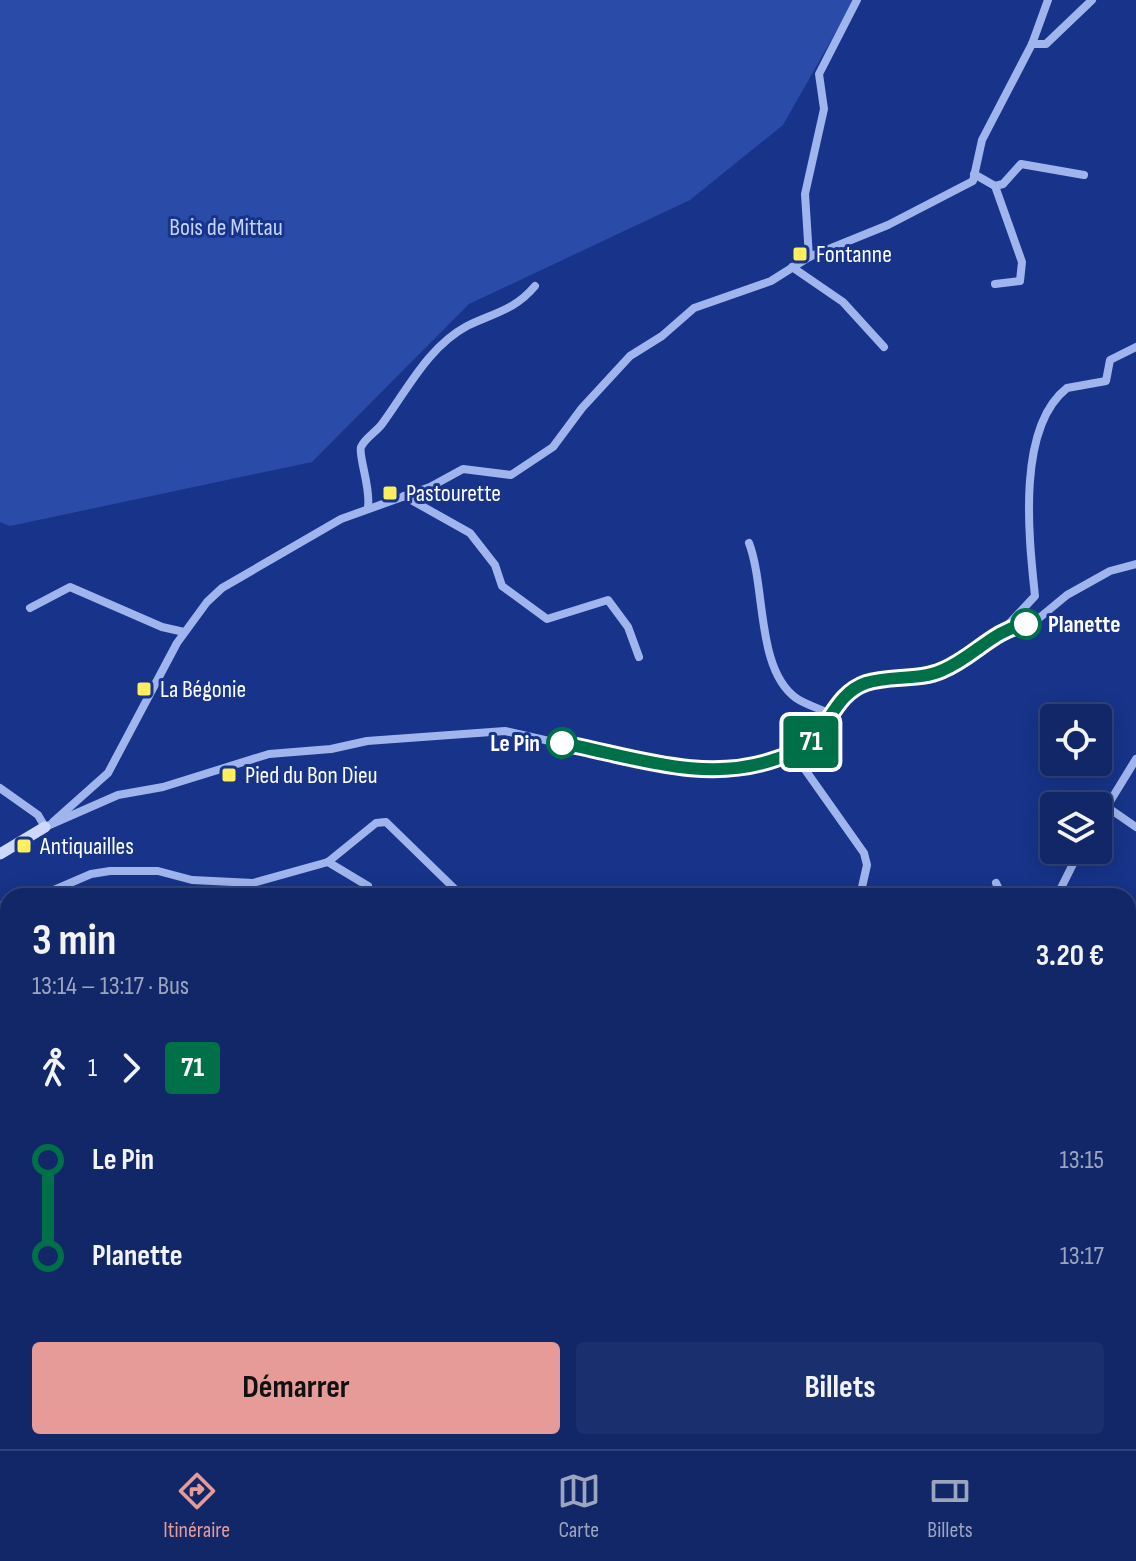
<!DOCTYPE html>
<html lang="fr">
<head>
<meta charset="utf-8">
<style>
  :root { --surface:#112768; --page:#1a2f6e; --text:#f1f3f6; --muted:#9ca5c0; --line:#30447c; --accent:#e69b98 }
  body { margin:0; font-family:"Sofia Sans Condensed",sans-serif; background:var(--page); color:var(--text); height:100vh; display:flex; flex-direction:column; font-size:30px; white-space:nowrap }
  * { box-sizing:border-box; margin:0 }
  p { font-size:26px; color:var(--muted) }
  .icon { flex:none; width:44px; height:44px; fill:none; stroke:currentColor; stroke-width:2; stroke-linecap:round; stroke-linejoin:round }
  .map { position:relative; flex:1; overflow:hidden }
  .sheet { position:absolute; left:0px; top:888px; width:1136px; height:562px; display:flex; flex-direction:column; background:var(--surface); border-radius:24px 24px 0 0; box-shadow:0 4px 20px #0003,0 0 0 2px var(--line) }
  .sheet>* { flex:none }
  .badge { padding:0 16px; border-radius:6px; font-size:28px; line-height:52px }
  .fabs { position:absolute; left:1040px; top:704px; display:grid; gap:16px }
  .fabs a { display:grid; place-items:center; width:72px; height:72px; border-radius:8px; background:var(--surface); box-shadow:0 4px 20px #0003,0 0 0 2px var(--line); font-size:40px }
  .map>.badge { position:absolute; translate:-50% -50%; box-shadow:0 0 0 4px #fff }
  .legs { display:flex; align-items:center; gap:12px; height:88px; padding:0 32px; font-size:26px }
  .legs p { margin-inline-start:auto }
  .summary { display:flex; align-items:center; justify-content:space-between; height:136px; padding:0 32px }
  h1 { font-size:44px; font-weight:700; line-height:60px }
  .primary-button { display:flex; gap:16px; margin-top:auto; padding:16px 32px }
  .primary-button a { flex:1; height:92px; border-radius:8px; background:var(--accent); color:#111; font-size:32px; font-weight:700; line-height:92px; text-align:center }
  .primary-button a+a { background:var(--page); color:var(--text) }
  ul { padding:0 32px; list-style:none }
  li { display:flex; align-items:center; gap:28px; height:96px; font-size:30px }
  li i { display:grid; place-items:center; width:12px; height:100%; margin:0 10px; background:currentColor }
  li i::after { content:''; width:20px; height:20px; margin:-10px; border:6px solid; border-radius:50%; background:var(--surface) }
  li p { margin-inline-start:auto }
  li:first-child i { background:linear-gradient(#0000 50%,currentColor 0) }
  li:last-child i { background:linear-gradient(currentColor 50%,#0000 0) }
  .menu { display:flex; justify-content:space-around; align-items:center; height:112px; border-top:2px solid var(--line); background:var(--surface); font-size:22px; color:var(--muted) }
  .menu a { display:grid; justify-items:center; gap:4px }
  .menu .on { color:var(--accent) }
  .map>svg:first-child { display:block }
</style>
</head>
<body>
<div class="map">
<svg width="1136" height="1449" viewBox="0 0 1136 1449">
  <rect width="100%" height="100%" fill="#17348a"/>
  <polygon fill="#2a4ca8" points="0,0 854,0 783,125 690,200 469,304 312,462 10,526 0,522"/>
  <g fill="none" stroke-linecap="round" stroke-linejoin="round">
    <g stroke="#a0b5ee" stroke-width="8">
      <polyline points="1032,44 1046,44 1092,0"/>
      <polyline points="974,174 995,186 1022,262 1020,281 995,284"/>
      <polyline points="995,186 1003,184 1021,164 1084,175"/>
      <polyline points="809,257 805,194 824,109 819,74 857,0"/>
      <polyline points="792,267 843,302 884,347"/>
      <polyline points="404,496 470,533 495,565 502,586 547,619 608,600 628,627 639,657"/>
      <path d="M368,507C371,488 358,455 361,447C365,438 376,432 382,424C407,390 428,347 467,326C494,313 515,310 535,286"/>
      <path d="M749,543C766,588 756,669 796,698C806,705 821,709 831,714"/>
      <polyline points="30,608 70,587 162,627 184,632"/>
      <path d="M1006,627L1035,596C1029,539 1016,428 1067,388L1106,381L1110,360L1136,347"/>
      <polyline points="794,754 864,853 867,865 860,896"/>
      <polyline points="0,788 38,815 45,827 118,795 163,787 269,754 331,749 367,741 505,731 664,767 758,767 803,749 817,738 851,691 866,683 934,674 962,662 1006,627 1038,619 1067,595 1110,571 1136,564"/>
      <polyline points="1107,807 1136,827"/>
      <polyline points="1098,821 1136,759"/>
      <polyline points="53,822 108,773 177,643 207,602 222,588 341,519 430,487 463,469 511,475 553,447 582,408 630,356 662,336 694,308 771,281 809,257 888,225 973,181 982,140 1032,44 1048,0"/>
      <polyline points="328,862 368,886"/>
      <polyline points="996,883 1002,896"/>
      <polyline points="40,896 91,874 110,871 158,871 192,880 253,883 328,862 376,823 386,822 462,896"/>
      <polyline points="1057,896 1080,850"/>
      <polyline points="0,905 8,905"/>
      <polyline points="0,955 8,940"/>
      <polyline points="1128,1005 1136,1002"/>
      <polyline points="0,1310 8,1301"/>
      <polyline points="1128,1354 1136,1347"/>
      <polyline points="985,1442 988,1449"/>
      <polyline points="56,1449 63,1442"/>
      <polyline points="322,1449 326,1442"/>
      <polyline points="523,1449 527,1442"/>
      <polyline points="1059,1449 1066,1442"/>
    </g>
    <polyline stroke="#cdd8fa" stroke-width="11" points="0,854 45,827"/>
  </g>
  <g fill="none" stroke-linecap="round" stroke-linejoin="round">
    <g stroke="#fff" stroke-width="18">
      <path id="line-1" d="M562,743C634,757 705,784 776,759C786,755 796,754 804,748C829,730 834,694 866,683C890,675 919,681 943,670C974,657 993,630 1026,624"/>
    </g>
    <use href="#line-1" stroke="#007049" stroke-width="12"/>
  </g>
  <g fill="#ffee5d" stroke="#17348a" stroke-width="3">
    <rect x="792" y="246" width="16" height="16" rx="4"/>
    <rect x="382" y="485" width="16" height="16" rx="4"/>
    <rect x="136" y="681" width="16" height="16" rx="4"/>
    <rect x="221" y="767" width="16" height="16" rx="4"/>
    <rect x="16" y="838" width="16" height="16" rx="4"/>
  </g>
  <g fill="#fff" stroke="#007049" stroke-width="4">
    <circle cx="1026" cy="624" r="14"/>
    <circle cx="562" cy="743" r="14"/>
  </g>
  <g text-anchor="middle" stroke-width="6" stroke-linejoin="round" paint-order="stroke">
    <g font-size="24" fill="#c5d4fa" stroke="#17348a">
      <text x="226" y="235">Bois de Mittau</text>
    </g>
    <g font-size="24" fill="#fff" stroke="#17348a" text-anchor="start">
      <text x="816" y="262">Fontanne</text>
      <text x="406" y="501">Pastourette</text>
      <text x="160" y="697">La Bégonie</text>
      <text x="245" y="783">Pied du Bon Dieu</text>
      <text x="40" y="854">Antiquailles</text>
    </g>
    <g font-size="24" font-weight="bold" fill="#fff" stroke="#17348a" text-anchor="start">
      <text x="1048" y="632">Planette</text>
      <text x="540" y="751" text-anchor="end">Le Pin</text>
    </g>
  </g>
</svg>
<div class="fabs">
<a><svg class="icon" aria-label="locate" viewBox="0 0 24 24"><circle cx="12" cy="12" r="6"/><path d="M12 2v4M12 18v4M2 12h4M18 12h4"/></svg></a>
<a><svg class="icon" aria-label="layers" viewBox="0 0 24 24"><path d="M12 4l9 5-9 5-9-5zM3 14l9 5 9-5"/></svg></a>
</div>
<b class="badge" style="left:811px;top:742px;background:#007049;color:#fff">71</b>
<section class="sheet">
<div class="summary"><div><h1>3 min</h1><p>13:14 – 13:17 · Bus</p></div><b>3.20 €</b></div>
<div class="legs"><svg class="icon" aria-label="walk" viewBox="0 0 24 24"><circle cx="13" cy="4" r="2"/><path d="M13 8l-2 6 4 7M11 14l-3 7M7 12l3-4h3l4 4"/></svg>1<svg class="icon" aria-label="forward" viewBox="0 0 24 24"><path d="M9 5l7 7-7 7"/></svg><b class="badge" style="background:#007049;color:#fff">71</b></div>
<ul>
<li><i style="color:#007049"></i><b>Le Pin</b><p>13:15</p></li>
<li><i style="color:#007049"></i><b>Planette</b><p>13:17</p></li>
</ul>
<div class="primary-button"><a>Démarrer</a><a>Billets</a></div>
</section>
</div>
<nav class="menu">
<a class="on"><svg class="icon" aria-label="directions" viewBox="0 0 24 24"><path d="M12 3l9 9-9 9-9-9zM9 14v-3h6M13 9l2 2-2 2"/></svg>Itinéraire</a>
<a><svg class="icon" aria-label="map" viewBox="0 0 24 24"><path d="M3 6l6-2 6 2 6-2v14l-6 2-6-2-6 2zM9 4v14M15 6v14"/></svg>Carte</a>
<a><svg class="icon" aria-label="tickets" viewBox="0 0 24 24"><path d="M3 7h18v10H3zM15 7v10"/></svg>Billets</a>
</nav>
</body>
</html>
